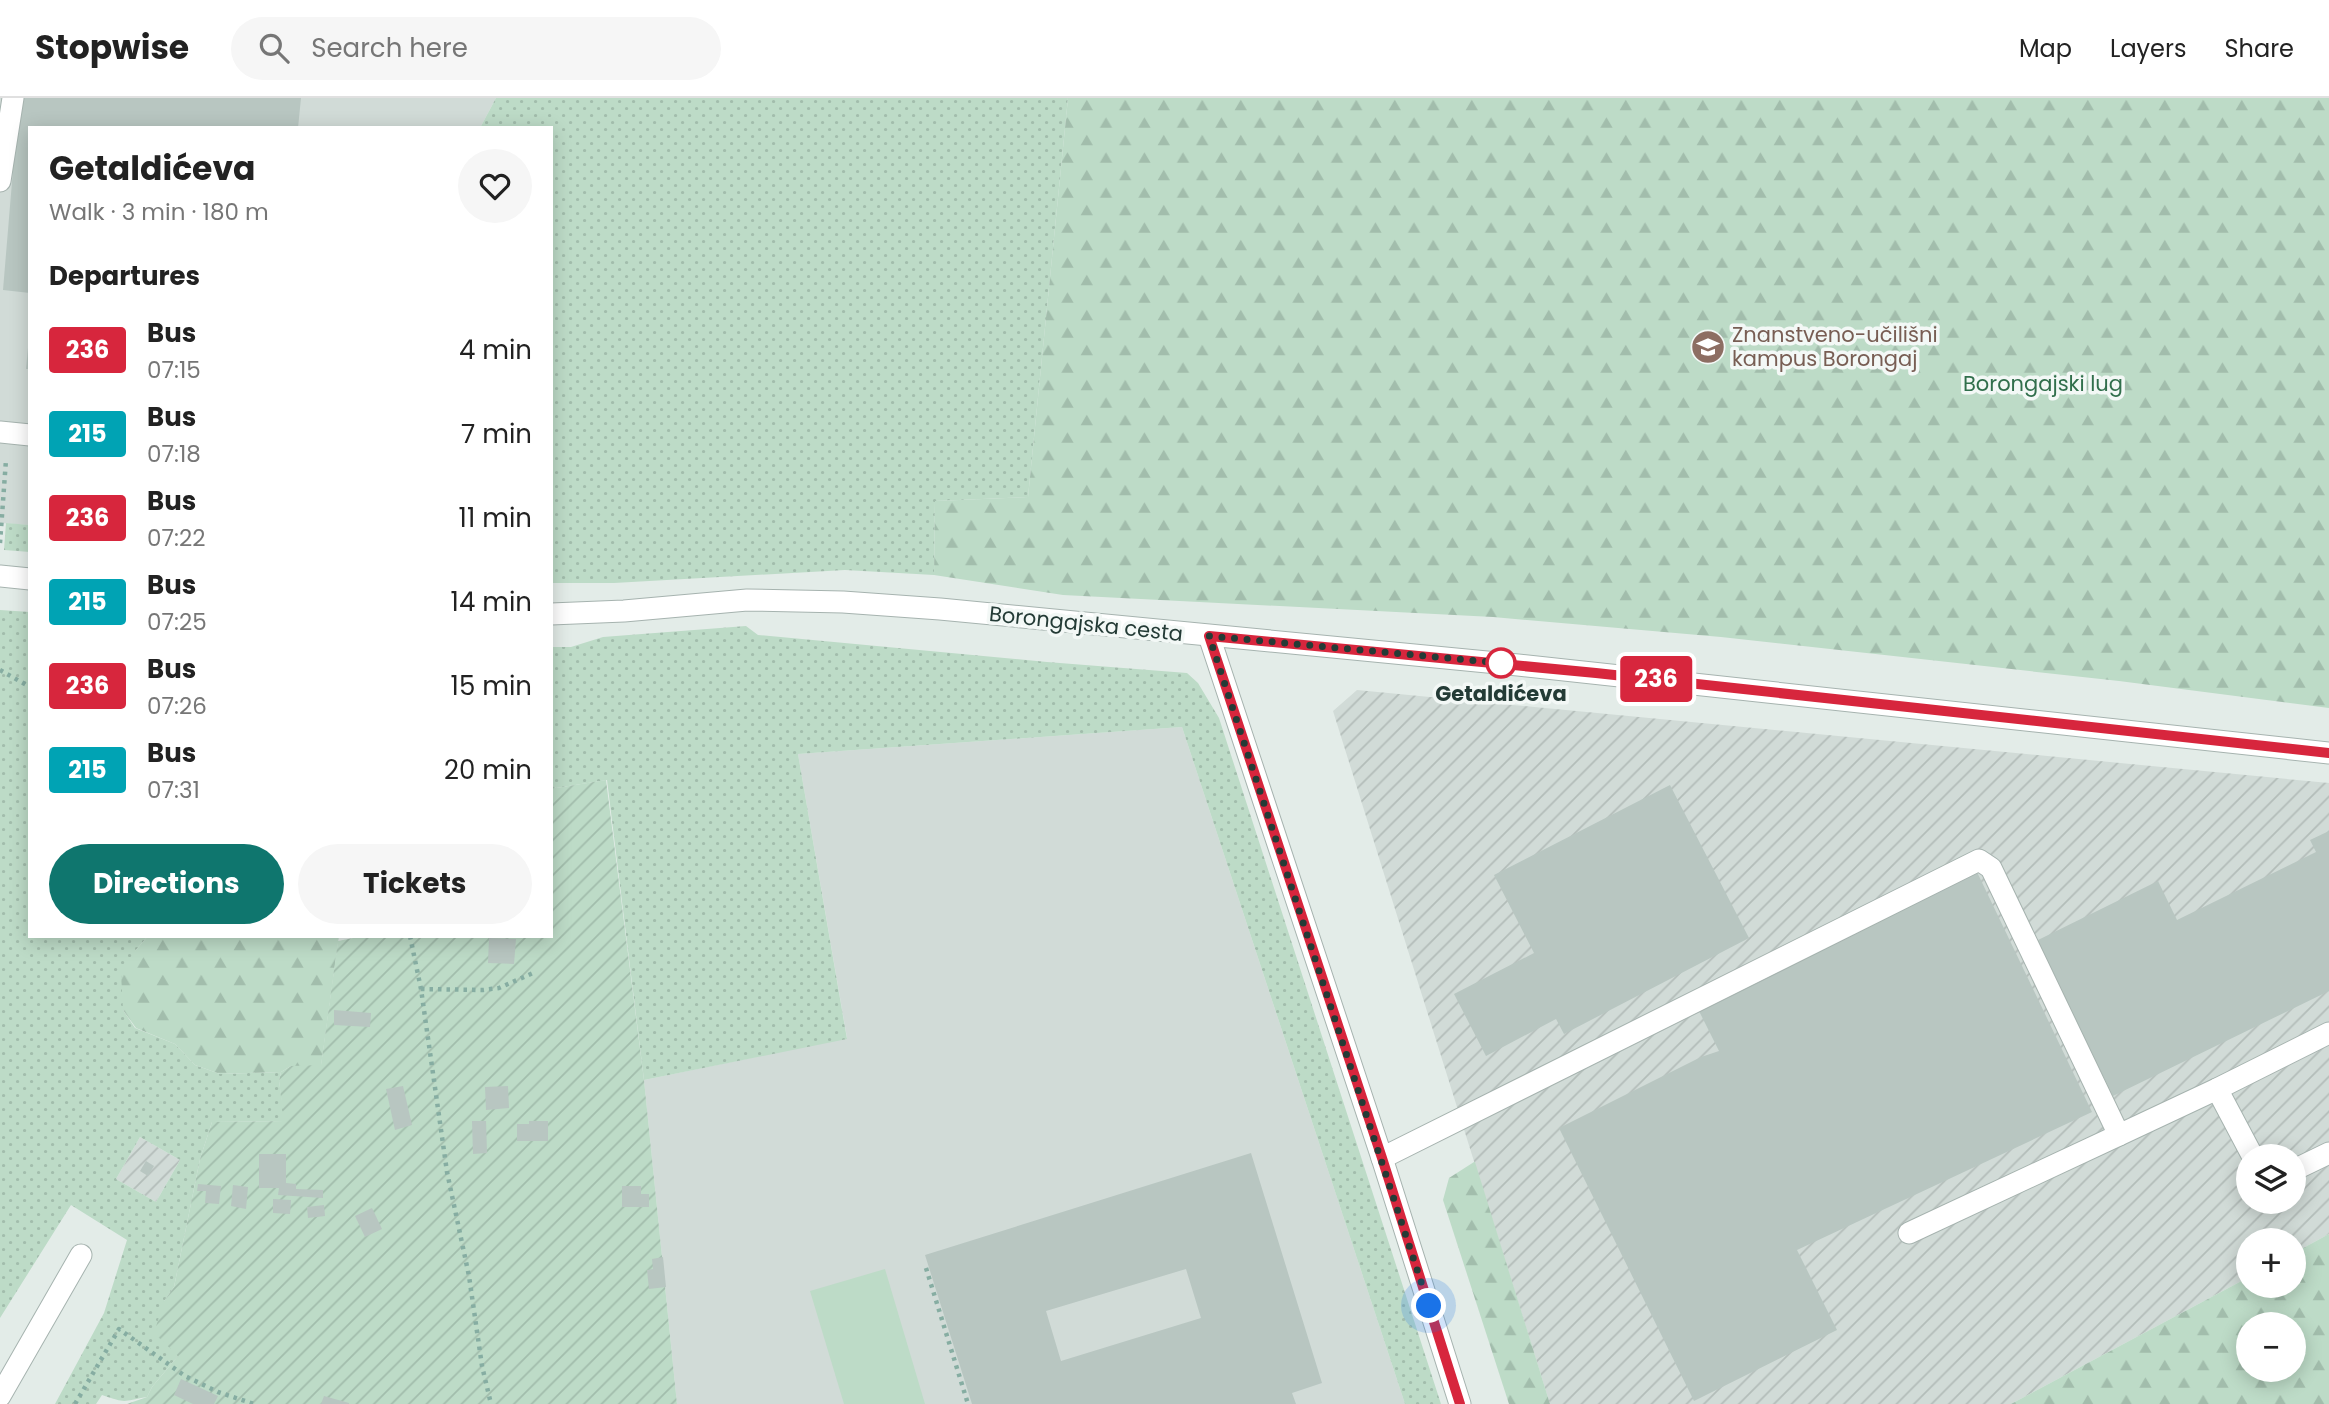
<!DOCTYPE html>
<html lang="en">
<head>
<meta charset="utf-8">
<style>
  :root { --surface:#fff; --page:#f6f6f6; --text:#222; --muted:#767676; --line:#e0e0e0; --accent:#0f766e }
  body { margin:0; font-family:Poppins,sans-serif; background:var(--page); color:var(--text); height:100vh; display:flex; flex-direction:column; font-size:26px; white-space:nowrap }
  * { box-sizing:border-box; margin:0 }
  p { font-size:23px; color:var(--muted) }
  .icon { flex:none; width:38px; height:38px; fill:none; stroke:currentColor; stroke-width:2; stroke-linecap:round; stroke-linejoin:round }
  .map { position:relative; flex:1; overflow:hidden }
  .details { position:absolute; left:28px; top:28px; width:525px; height:812px; display:flex; flex-direction:column; background:var(--surface); border-radius:0px; box-shadow:0 4px 18px #0003 }
  .details>* { flex:none }
  .badge { padding:0 14px; border-radius:5px; font-size:24px; line-height:46px }
  .tools { position:absolute; left:2236px; top:1046px; display:grid; gap:14px }
  .tools a { display:grid; place-items:center; width:70px; height:70px; border-radius:50%; background:var(--surface); box-shadow:0 4px 18px #0003; font-size:35px }
  .you { position:absolute; width:35px; height:35px; margin:-18px; border:5px solid #fff; border-radius:50%; background:#1a73e8; box-shadow:0 0 0 10px #1a73e833 }
  .map>.badge { position:absolute; translate:-50% -50%; box-shadow:0 0 0 4px #fff }
  h2 { padding:0 21px; font-size:26px; line-height:63px }
  .round { display:grid; place-items:center; flex:none; width:74px; height:74px; border-radius:37px; background:var(--page) }
  .head { display:flex; align-items:center; justify-content:space-between; height:119px; padding:0 21px }
  h1 { font-size:33px; font-weight:700; line-height:52px }
  .primary-button { display:flex; gap:14px; margin-top:auto; padding:14px 21px }
  .primary-button a { flex:1; height:80px; border-radius:42px; background:var(--accent); color:#fff; font-size:28px; font-weight:700; line-height:80px; text-align:center }
  .primary-button a+a { background:var(--page); color:var(--text) }
  ul { padding:0; list-style:none }
  li { display:flex; align-items:center; gap:21px; height:84px; padding:0 21px }
  li div { flex:1 }
  li b { display:block; font-size:26px }
  li em { font-style:normal }
  li .badge { min-width:77px; font-weight:700; text-align:center }
  header { display:flex; align-items:center; gap:42px; box-sizing:border-box; height:98px; padding:0 35px; background:var(--surface); border-bottom:2px solid var(--line) }
  header strong { font-size:33px }
  nav { display:flex; gap:38px; margin-inline-start:auto; font-size:24px }
  .search { width:490px; height:63px; background:var(--page); display:flex; align-items:center; gap:18px; box-sizing:border-box; padding:0 24px; border-radius:38px; color:var(--muted); font-size:26px }
  .map>svg:first-child { display:block }
</style>
</head>
<body>
<header>
<strong>Stopwise</strong>
<div class="search"><svg class="icon" aria-label="search" viewBox="0 0 24 24"><circle cx="10" cy="10" r="6"/><path d="M15 15l6 6"/></svg>Search here</div>
<nav><a>Map</a><a>Layers</a><a>Share</a></nav>
</header>
<div class="map">
<svg width="2329" height="1306" viewBox="0 0 2329 1306">
  <defs>
    <pattern id="industrial-furrows" width="10" height="10" patternUnits="userSpaceOnUse" patternTransform="scale(1.75)"><rect width="10" height="10" fill="#d1dbd7"/><path d="M-1 1l2-2M0 10L10 0M9 11l2-2" fill="none" stroke="#b3bdb9"/></pattern>
    <pattern id="grass-dots" width="8" height="8" patternUnits="userSpaceOnUse" patternTransform="scale(1.75)"><rect width="8" height="8" fill="#bddbc7"/><path d="M2 2h.1M6 6h.1" fill="none" stroke="#a2bdac" stroke-width="1.8" stroke-linecap="round"/></pattern>
    <pattern id="forest-firs" width="22" height="20" patternUnits="userSpaceOnUse" patternTransform="scale(1.75)"><rect width="22" height="20" fill="#bddbc7"/><path d="M5 1l3.5 6h-7zM16 11l3.5 6h-7z" fill="#a2bdac"/></pattern>
    <pattern id="garden-furrows" width="10" height="10" patternUnits="userSpaceOnUse" patternTransform="scale(1.75)"><rect width="10" height="10" fill="#bddbc7"/><path d="M-1 1l2-2M0 10L10 0M9 11l2-2" fill="none" stroke="#a2bdac"/></pattern>
  </defs>
  <rect width="100%" height="100%" fill="#e3ece8"/>
  <g fill="#d1dbd7">
    <polygon points="0,0 496,0 480,30 30,30 30,427 0,425"/>
    <polygon points="1182,629 1405,1306 677,1306 644,982 847,940 798,656"/>
  </g>
  <g fill="url(#industrial-furrows)" fill-rule="evenodd">
    <path d="M1357,592L2329,685V1136L2294,1155V1143H2249V1179L2011,1306H1550L1333,613ZM2249,1059H2294V1104H2249Z"/>
    <polygon points="140,1039 180,1062 156,1104 116,1081"/>
  </g>
  <g fill="url(#grass-dots)" fill-rule="evenodd">
    <polygon points="496,0 1068,0 1028,399 935,403 934,477 845,472 614,485 551,485 551,30 480,30"/>
    <polygon points="6,425 30,427 30,454 4,452"/>
    <path d="M0,512L30,514V838H148L136,852L123,912L135,930L175,946L195,967L220,976L281,974L279,983L285,1023L212,1024L200,1061L174,1189L164,1203L178,1258L152,1289L147,1299C122,1303 128,1306 102,1297L96,1306H55L104,1215L127,1142L71,1107L0,1220ZM140,1039L180,1062L156,1104L116,1081Z"/>
    <polygon points="746,528 758,537 1047,564 1187,575 1198,585 1219,620 1441,1306 1405,1306 1182,629 798,656 847,941 644,982 607,682 556,690 551,687 551,549 571,549 603,539"/>
  </g>
  <g fill="url(#forest-firs)" fill-rule="evenodd">
    <polygon points="1068,0 2329,0 2329,610 2119,583 1721,539 1493,519 1063,497 934,477 935,403 1028,399"/>
    <polygon points="148,838 339,838 321,968 291,968 281,974 220,976 195,967 175,946 136,930 123,912 121,875 136,852"/>
    <polygon points="1474,1064 1475,1064 1550,1306 1509,1306 1443,1102 1449,1080"/>
    <path d="M2329,1136V1306H2011L2249,1179V1188H2294V1155ZM2249,1227H2294V1272H2249Z"/>
  </g>
  <polygon fill="url(#garden-furrows)" points="606,682 644,982 677,1306 127,1306 147,1299 152,1289 178,1258 154,1235 164,1203 174,1189 200,1061 212,1024 284,1023 279,983 281,974 291,968 321,967 338,843 363,838 551,838 551,687 556,690"/>
  <polygon fill="#bddbc7" points="885,1171 925,1306 844,1306 810,1193"/>
  <g fill="#b8c6c1" fill-rule="evenodd">
    <polygon points="19,0 301,0 298,30 30,30 30,195 3,192"/>
    <polygon points="28,250 30,250 30,271 26,271"/>
    <polygon points="1670,687 1749,840 1564,936 1556,921 1486,958 1454,896 1534,855 1494,777"/>
    <polygon points="2329,733 2329,893 2113,998 2036,843 2158,783 2177,822 2316,754 2310,742"/>
    <polygon points="1977,774 2092,1014 1797,1152 1837,1232 1694,1303 1559,1030 1701,959 1719,953 1697,909"/>
    <polygon points="489,840 516,841 514,866 488,865"/>
    <polygon points="334,912 371,915 370,929 334,927"/>
    <polygon points="403,988 412,1027 395,1032 386,991"/>
    <polygon points="508,988 509,1010 486,1012 485,989"/>
    <polygon points="472,1023 486,1023 487,1055 473,1056"/>
    <polygon points="529,1023 548,1023 548,1043 517,1043 517,1026 529,1026"/>
    <path d="M1251,1055L1322,1285L1292,1295L1296,1306H972L925,1157ZM1186,1171L1201,1220L1061,1263L1046,1213Z"/>
    <polygon points="259,1056 286,1056 286,1085 296,1086 296,1091 323,1092 323,1100 278,1097 279,1090 259,1090"/>
    <polygon points="146,1063 154,1068 148,1078 140,1073"/>
    <polygon points="198,1086 221,1088 219,1106 205,1105 206,1093 197,1093"/>
    <polygon points="233,1087 248,1089 246,1111 231,1108"/>
    <polygon points="622,1088 641,1088 641,1096 649,1096 649,1109 622,1109"/>
    <polygon points="273,1101 291,1102 290,1116 273,1115"/>
    <polygon points="324,1107 325,1118 308,1120 307,1109"/>
    <polygon points="372,1110 382,1131 365,1139 355,1118"/>
    <polygon points="663,1159 666,1189 649,1191 647,1172 653,1171 652,1161"/>
    <polygon points="181,1281 218,1298 214,1306 193,1306 174,1297"/>
    <polygon points="324,1298 349,1305 349,1306 321,1306"/>
  </g>
  <g fill="none" stroke-linecap="round" stroke-linejoin="round">
    <g stroke="#a6b3af" stroke-width="23">
      <g id="minor">
        <polyline points="0,83 13,0"/>
        <polyline points="0,334 30,337"/>
        <polyline points="0,478 30,481"/>
        <polyline points="551,516 624,513 747,502 843,504 940,511 1518,567 2329,655"/>
        <polyline points="1209,538 1382,1060 1460,1306"/>
        <polyline points="2253,1059 2217,991 2329,935"/>
        <polyline points="1382,1060 1979,762 1991,770 2119,1037 2217,991"/>
        <polyline points="2294,1072 2329,1055"/>
        <polyline points="1909,1135 2119,1037"/>
        <polyline points="0,1298 81,1157"/>
      </g>
    </g>
    <g stroke="#86ada2" stroke-width="4.5" stroke-dasharray="3.5 5" stroke-linecap="butt">
      <polyline points="0,445 6,362"/>
      <polyline points="0,572 30,589"/>
      <polyline points="410,838 421,891 447,1074 469,1178 482,1268 491,1306"/>
      <polyline points="421,891 483,892 499,890 533,875"/>
      <polyline points="926,1170 968,1306"/>
      <polyline points="75,1306 119,1231 185,1278 218,1294 254,1306"/>
    </g>
    <use href="#minor" stroke="#fff" stroke-width="21"/>
  </g>
  <g fill="none" stroke-linecap="round" stroke-linejoin="round">
    <g stroke="#fff" stroke-width="16">
      <polyline id="line" points="1460,1306 1382,1060 1209,538 1596,575 2329,655"/>
    </g>
    <use href="#line" stroke="#d7263d" stroke-width="10"/>
    <polyline stroke="#243b36" stroke-width="7" stroke-dasharray="0 12.6" points="1429,1208 1209,538 1501,565"/>
  </g>
  <defs>
    <g id="university-disc" transform="scale(1.75)"><circle r="9.5" fill="#8d6e63" stroke="#f3f8f6"/><path d="M0-5L7-2L0 1L-7-2ZM-4 1L0 2.5L4 1V4Q0 6-4 4Z" fill="#fff"/></g>
  </defs>
  <g fill-rule="evenodd">
    <use href="#university-disc" x="1708" y="249"/>
  </g>
  <circle fill="#fff" stroke="#d7263d" stroke-width="3.5" cx="1501" cy="565" r="14"/>
  <g text-anchor="middle" stroke-width="7" stroke-linejoin="round" paint-order="stroke">
    <g font-size="21" fill="#785e54" stroke="#f3f8f6" text-anchor="start">
      <text x="1732" y="244">Znanstveno-učilišni<tspan x="1732" dy="24">kampus Borongaj</tspan></text>
    </g>
    <g font-size="21" fill="#316f4c" stroke="#f3f8f6">
      <text x="2043" y="293">Borongajski lug</text>
    </g>
    <g font-size="21" fill="#243b36" stroke="#f3f8f6">
      <text transform="translate(1086 526) rotate(6)" y="7">Borongajska cesta</text>
    </g>
    <g font-size="21" font-weight="bold" fill="#243b36" stroke="#f3f8f6">
      <text x="1501" y="603">Getaldićeva</text>
    </g>
  </g>
</svg>
<div class="tools">
<a><svg class="icon" aria-label="layers" viewBox="0 0 24 24"><path d="M12 4l9 5-9 5-9-5zM3 14l9 5 9-5"/></svg></a>
<a>+</a>
<a>−</a>
</div>
<div class="you" style="left:1429px;top:1208px"></div>
<b class="badge" style="left:1656px;top:581px;background:#d7263d;color:#fff">236</b>
<section class="details">
<div class="head"><div><h1>Getaldićeva</h1><p>Walk · 3 min · 180 m</p></div><a class="round"><svg class="icon" aria-label="heart" viewBox="0 0 24 24"><path d="M12 20l-8-8c-3-5 5-10 8-4 3-6 11-1 8 4z"/></svg></a></div>
<h2>Departures</h2>
<ul>
<li><span class="badge" style="background:#d7263d;color:#fff">236</span><div><b>Bus</b><p>07:15</p></div><em>4 min</em></li>
<li><span class="badge" style="background:#00a3b4;color:#fff">215</span><div><b>Bus</b><p>07:18</p></div><em>7 min</em></li>
<li><span class="badge" style="background:#d7263d;color:#fff">236</span><div><b>Bus</b><p>07:22</p></div><em>11 min</em></li>
<li><span class="badge" style="background:#00a3b4;color:#fff">215</span><div><b>Bus</b><p>07:25</p></div><em>14 min</em></li>
<li><span class="badge" style="background:#d7263d;color:#fff">236</span><div><b>Bus</b><p>07:26</p></div><em>15 min</em></li>
<li><span class="badge" style="background:#00a3b4;color:#fff">215</span><div><b>Bus</b><p>07:31</p></div><em>20 min</em></li>
</ul>
<div class="primary-button"><a>Directions</a><a>Tickets</a></div>
</section>
</div>
</body>
</html>
